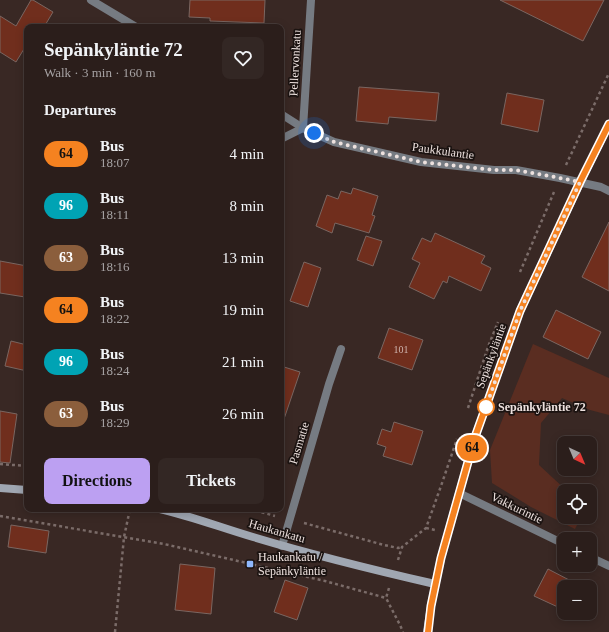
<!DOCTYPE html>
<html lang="en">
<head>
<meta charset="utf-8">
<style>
  :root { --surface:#2b1e1b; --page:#332724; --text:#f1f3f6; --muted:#a6a2a3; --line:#473c3a; --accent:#bca0f2 }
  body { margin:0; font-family:Georgia,serif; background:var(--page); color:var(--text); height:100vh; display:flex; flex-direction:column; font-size:15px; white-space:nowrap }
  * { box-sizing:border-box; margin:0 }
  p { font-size:13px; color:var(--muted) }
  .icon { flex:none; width:22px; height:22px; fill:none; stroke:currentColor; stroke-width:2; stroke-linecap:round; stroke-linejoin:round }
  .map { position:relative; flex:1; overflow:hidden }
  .details { position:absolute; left:24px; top:24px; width:260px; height:488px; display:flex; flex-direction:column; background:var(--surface); border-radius:8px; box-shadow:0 2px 10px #0003,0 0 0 1px var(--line) }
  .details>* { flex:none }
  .badge { padding:0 8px; border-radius:13px; font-size:14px; line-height:26px }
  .needle { width:26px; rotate:136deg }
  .controls { position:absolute; left:557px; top:436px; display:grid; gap:8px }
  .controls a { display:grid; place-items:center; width:40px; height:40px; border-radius:8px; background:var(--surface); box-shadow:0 2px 10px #0003,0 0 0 1px var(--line); font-size:20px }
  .you { position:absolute; width:20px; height:20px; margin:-10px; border:3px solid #fff; border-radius:50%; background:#1a73e8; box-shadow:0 0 0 6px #1a73e833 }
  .map>.badge { position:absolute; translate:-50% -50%; box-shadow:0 0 0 2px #fff }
  h2 { padding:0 20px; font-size:15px; line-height:36px }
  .round { display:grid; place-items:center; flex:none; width:42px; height:42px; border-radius:8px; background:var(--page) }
  .headline { display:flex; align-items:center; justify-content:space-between; height:68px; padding:0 20px }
  h1 { font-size:19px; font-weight:600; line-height:30px }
  .cta { display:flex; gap:8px; margin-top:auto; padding:8px 20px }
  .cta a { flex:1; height:46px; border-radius:8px; background:var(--accent); color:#111; font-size:16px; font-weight:600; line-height:46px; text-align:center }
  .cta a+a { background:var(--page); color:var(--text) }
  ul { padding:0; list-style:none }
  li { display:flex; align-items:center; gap:12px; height:52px; padding:0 20px }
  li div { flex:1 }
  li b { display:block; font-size:15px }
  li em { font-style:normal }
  li .badge { min-width:44px; font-weight:700; text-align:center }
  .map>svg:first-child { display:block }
</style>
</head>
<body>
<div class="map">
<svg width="609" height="632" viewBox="0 0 609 632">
  <rect width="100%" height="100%" fill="#392824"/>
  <polygon fill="#5a2d21" points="533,344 609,378 609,415 590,410 562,398 541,423 539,465 567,491 564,491 564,517 581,517 575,529 531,507 492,483 490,450"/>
  <g fill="#702e1d" stroke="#7a6661">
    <polygon points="31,0 33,0 53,12 44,27 27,27 27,44 16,62 0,52 0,16 16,26"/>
    <polygon points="190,0 265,0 264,23 210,21 210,18 189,17"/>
    <polygon points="500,0 604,0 583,41"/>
    <polygon points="359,87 439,93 436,121 389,117 388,124 356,121"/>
    <polygon points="507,93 544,100 538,132 501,124"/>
    <polygon points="353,188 378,196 372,215 375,216 369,233 335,223 332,233 316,226 327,195 338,199 341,191 351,194"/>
    <polygon points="609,222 609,291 582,277"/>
    <polygon points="435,233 485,256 481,263 491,268 481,291 449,276 447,283 443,281 434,299 409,287 420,263 412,259 422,238 431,242"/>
    <polygon points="366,236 382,241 373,266 357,260"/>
    <polygon points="0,261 27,266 27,285 25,297 0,293"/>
    <polygon points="304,262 321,268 308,307 290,301"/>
    <polygon points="556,310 601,332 588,359 543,337"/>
    <polygon points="389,328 423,340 412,370 378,358"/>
    <polygon points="11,341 27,345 27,371 5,366"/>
    <polygon points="281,366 300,372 284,419 281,418"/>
    <polygon points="0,411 17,414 10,463 0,462"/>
    <polygon points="394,422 423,431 412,465 383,456 386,447 377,444 382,429 391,432"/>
    <polygon points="11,525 49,531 46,553 8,547"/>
    <polygon points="180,564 215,568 211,614 175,610"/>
    <polygon points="548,569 573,582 570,587 564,587 564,600 560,608 534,596"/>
    <polygon points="285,580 308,588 297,620 274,612"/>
  </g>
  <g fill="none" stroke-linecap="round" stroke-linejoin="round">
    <g stroke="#7b6c69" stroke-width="2.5" stroke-dasharray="3 3" stroke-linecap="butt">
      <polyline points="566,165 609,73"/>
      <polyline points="520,272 554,192"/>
      <polyline points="468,408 488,347 498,322"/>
      <polyline points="0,464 27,466"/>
      <polyline points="250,509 275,516"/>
      <polyline points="0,516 164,544 325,581 386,598"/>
      <polyline points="304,523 384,545 398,548 401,547"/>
      <polyline points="426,528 435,530"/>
      <polyline points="398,560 402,547 426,528 441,486 457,439"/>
      <polyline points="389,588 386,598 400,625 403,632"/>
      <polyline points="115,632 124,537 130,509"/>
    </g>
    <g stroke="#767b82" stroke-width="8">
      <polyline points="91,0 136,27"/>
      <polyline points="281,114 303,128 334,142 421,162 494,170 516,170 560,178 601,187 609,191"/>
      <polyline points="281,139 303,128 311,0"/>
      <polyline points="459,493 564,544"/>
      <polyline points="282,546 329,384 341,349"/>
      <polyline points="590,557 609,566"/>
    </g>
    <g stroke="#a0a7b2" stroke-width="8">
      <polyline points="0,488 27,490"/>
      <path d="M160,509C191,516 222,528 253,537C313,555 374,570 435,584"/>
      <polyline points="427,632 431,606 441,558 475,437 520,311 580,183 609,124"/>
    </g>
  </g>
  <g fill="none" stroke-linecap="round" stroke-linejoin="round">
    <g stroke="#fff" stroke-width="9">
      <polyline id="line" points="428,632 431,606 441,558 475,437 520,311 580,182 609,124"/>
    </g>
    <use href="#line" stroke="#f58220" stroke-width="6"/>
    <polyline stroke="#ede1de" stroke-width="4" stroke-dasharray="0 7.2" points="314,133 334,142 421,162 494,170 516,170 560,178 580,182 520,311 486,407"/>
  </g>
  <circle fill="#fff" stroke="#f58220" stroke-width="2" cx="486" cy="407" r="8"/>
  <rect fill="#8fb8fd" stroke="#1b1311" stroke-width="1.5" x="246" y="560" width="8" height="8" rx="2"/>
  <g text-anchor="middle" stroke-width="3.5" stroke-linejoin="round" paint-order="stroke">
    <g font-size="10" fill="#ceb4ae">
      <text x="401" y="353">101</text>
    </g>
    <g font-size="12" fill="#ede1de" stroke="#1b1311">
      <text transform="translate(295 63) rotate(-87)" y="4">Pellervonkatu</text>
      <text transform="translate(443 151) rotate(8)" y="4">Paukkulantie</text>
      <text transform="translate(491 356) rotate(-70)" y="4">Sepänkyläntie</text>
      <text transform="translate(299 443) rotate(-73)" y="4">Pasmatie</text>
      <text transform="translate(517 508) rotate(26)" y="4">Vakkurintie</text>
      <text transform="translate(277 531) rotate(16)" y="4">Haukankatu</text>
    </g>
    <g font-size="12" font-weight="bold" fill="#ede1de" stroke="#1b1311" text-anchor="start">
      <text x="498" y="411">Sepänkyläntie 72</text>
    </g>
    <g font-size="12" fill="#ede1de" stroke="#1b1311" text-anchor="start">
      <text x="258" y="561">Haukankatu /<tspan x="258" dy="14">Sepänkyläntie</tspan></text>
    </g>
  </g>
</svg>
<div class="controls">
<a><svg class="needle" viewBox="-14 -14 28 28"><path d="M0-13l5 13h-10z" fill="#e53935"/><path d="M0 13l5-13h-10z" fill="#a6a2a3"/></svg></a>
<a><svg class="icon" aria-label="locate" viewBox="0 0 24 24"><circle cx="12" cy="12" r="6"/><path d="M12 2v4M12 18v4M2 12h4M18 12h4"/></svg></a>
<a>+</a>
<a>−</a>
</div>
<div class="you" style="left:314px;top:133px"></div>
<b class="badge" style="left:472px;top:448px;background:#f58220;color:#111">64</b>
<section class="details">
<div class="headline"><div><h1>Sepänkyläntie 72</h1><p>Walk · 3 min · 160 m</p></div><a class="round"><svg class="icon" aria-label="heart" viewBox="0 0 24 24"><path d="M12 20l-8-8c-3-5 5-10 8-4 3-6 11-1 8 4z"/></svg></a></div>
<h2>Departures</h2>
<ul>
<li><span class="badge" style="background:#f58220;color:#111">64</span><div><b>Bus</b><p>18:07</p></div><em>4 min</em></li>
<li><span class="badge" style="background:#00a3b4;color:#fff">96</span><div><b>Bus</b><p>18:11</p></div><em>8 min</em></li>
<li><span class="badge" style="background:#8b5e3c;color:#fff">63</span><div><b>Bus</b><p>18:16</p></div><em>13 min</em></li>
<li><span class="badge" style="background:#f58220;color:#111">64</span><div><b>Bus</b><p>18:22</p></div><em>19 min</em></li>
<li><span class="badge" style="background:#00a3b4;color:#fff">96</span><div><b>Bus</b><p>18:24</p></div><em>21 min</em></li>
<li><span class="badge" style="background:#8b5e3c;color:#fff">63</span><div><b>Bus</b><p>18:29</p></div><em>26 min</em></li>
</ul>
<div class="cta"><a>Directions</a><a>Tickets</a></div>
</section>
</div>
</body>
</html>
